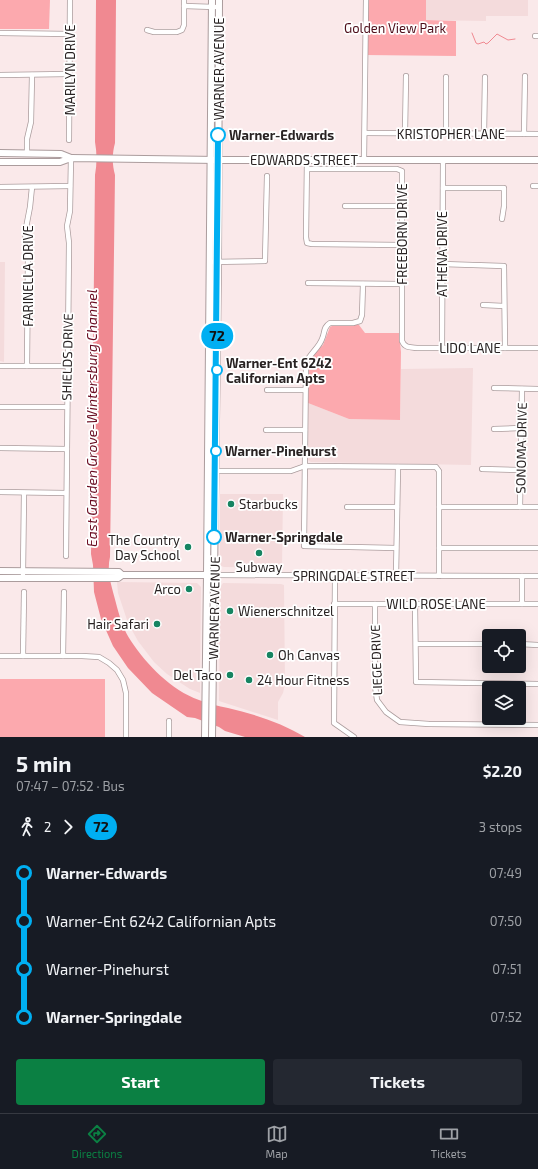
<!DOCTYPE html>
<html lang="en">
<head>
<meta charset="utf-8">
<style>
  :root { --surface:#171b24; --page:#242831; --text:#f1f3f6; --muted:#9ea1a6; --line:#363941; --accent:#0b8043 }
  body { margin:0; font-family:"Exo 2",sans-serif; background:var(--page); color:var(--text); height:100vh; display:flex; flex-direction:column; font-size:15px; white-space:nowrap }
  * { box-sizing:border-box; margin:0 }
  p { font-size:13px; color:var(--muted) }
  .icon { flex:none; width:22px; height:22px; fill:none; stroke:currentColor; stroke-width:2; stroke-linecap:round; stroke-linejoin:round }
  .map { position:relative; height:737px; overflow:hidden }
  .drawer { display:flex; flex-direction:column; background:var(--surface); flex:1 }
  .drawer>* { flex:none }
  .badge { padding:0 8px; border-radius:13px; font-size:14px; line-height:26px }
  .fabs { position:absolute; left:482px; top:629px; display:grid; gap:8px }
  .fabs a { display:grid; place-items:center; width:44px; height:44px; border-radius:4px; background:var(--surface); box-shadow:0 4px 16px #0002; font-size:20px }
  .map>.badge { position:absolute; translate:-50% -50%; box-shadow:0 0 0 2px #fff }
  .legs { display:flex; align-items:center; gap:6px; height:44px; padding:0 16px; font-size:13px }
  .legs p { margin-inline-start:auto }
  .headline { display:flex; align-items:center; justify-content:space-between; height:68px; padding:0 16px }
  h1 { font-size:22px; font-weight:700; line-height:30px }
  .primary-button { display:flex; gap:8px; margin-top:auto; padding:8px 16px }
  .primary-button a { flex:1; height:46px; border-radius:4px; background:var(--accent); color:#fff; font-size:16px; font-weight:700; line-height:46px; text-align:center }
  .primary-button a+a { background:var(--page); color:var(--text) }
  ul { padding:0 16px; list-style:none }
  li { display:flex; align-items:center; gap:14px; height:48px; font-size:15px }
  li i { display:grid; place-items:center; width:6px; height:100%; margin:0 5px; background:currentColor }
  li i::after { content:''; width:10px; height:10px; margin:-5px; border:3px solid; border-radius:50%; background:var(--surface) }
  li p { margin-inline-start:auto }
  li:first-child i { background:linear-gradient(#0000 50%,currentColor 0) }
  li:last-child i { background:linear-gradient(currentColor 50%,#0000 0) }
  .menu { display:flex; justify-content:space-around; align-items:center; height:56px; border-top:1px solid var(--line); background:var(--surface); font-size:11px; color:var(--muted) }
  .menu a { display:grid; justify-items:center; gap:2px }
  .menu .current { color:var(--accent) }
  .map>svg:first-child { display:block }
</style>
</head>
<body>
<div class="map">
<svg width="538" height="737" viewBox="0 0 538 737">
  <rect width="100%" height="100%" fill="#fae9ea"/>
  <g fill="#f4dbdc">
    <polygon points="426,0 528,0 528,16 486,16 486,21 425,20"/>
    <polygon points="0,262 5,262 4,362 0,361"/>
    <polygon points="473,368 471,465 311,462 309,461 307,458 308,403 349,419 400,420 401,369"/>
    <polygon points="220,494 283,494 282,568 224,567 221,566 220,563"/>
    <polygon points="117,582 197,583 201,587 200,693 190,689 167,674 154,662 138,641 128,623 118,593"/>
    <polygon points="223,583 281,584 284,585 285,684 283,693 278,702 278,720 219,701 220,587"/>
  </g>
  <g fill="#fca9ae">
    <polygon points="0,0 50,0 49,29 0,29"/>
    <polygon points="366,0 426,0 426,20 456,21 456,56 365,55"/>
    <polygon points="334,325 359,325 365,333 399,333 401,352 400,420 349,419 308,403 309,367 310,359 314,353 323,345 330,327"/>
    <rect x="0" y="679" width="105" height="58"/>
  </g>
  <path fill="#f08991" d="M96,0H116L115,143C112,154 112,164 115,175L110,557C106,574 113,590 117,607C120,618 124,631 131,641C147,665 171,690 199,700C209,704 218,706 228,708C254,714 282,723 305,737H245L225,731L219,727L195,718L187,717L152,693L128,668L113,646L101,619L94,592L93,565L91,554L95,175C97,164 97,153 95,142Z"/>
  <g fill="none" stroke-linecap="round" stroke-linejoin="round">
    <polyline stroke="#f08991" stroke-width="1" points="472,33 476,43 478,44 484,42 486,44 488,43 497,34 508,40 515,39"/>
    <g stroke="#ab9c9d" stroke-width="6">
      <g id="minor">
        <polyline points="184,6 215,7"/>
        <polyline points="147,30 154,32 177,32 182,30 184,25 184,0"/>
        <polyline points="0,33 70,34"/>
        <polyline points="535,36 538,36"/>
        <polyline points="0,75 69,74"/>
        <polyline points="365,133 538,134"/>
        <polyline points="405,133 406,76"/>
        <polyline points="446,133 446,77"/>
        <polyline points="484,134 485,77"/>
        <polyline points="524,134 525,76"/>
        <polyline points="69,140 70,0"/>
        <polyline points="27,153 27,139 31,122 32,75"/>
        <polyline points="307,159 306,237 307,243 312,244 402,245"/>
        <polyline points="364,160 366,0"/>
        <path d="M307,169H397L402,171V341C405,349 412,347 419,348H538"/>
        <polyline points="533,186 538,186"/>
        <polyline points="0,187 70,186"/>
        <polyline points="443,188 504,188 504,206 502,219"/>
        <polyline points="345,206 403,206"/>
        <polyline points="210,262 265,261 267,176"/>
        <polyline points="442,264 504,266 505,348"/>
        <polyline points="308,283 402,284"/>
        <path d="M363,284L362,315L360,321L353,323H330C323,327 325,333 322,339C319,348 310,353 306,363L304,546L396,548"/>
        <polyline points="483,305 504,306"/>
        <polyline points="442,347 443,160"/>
        <polyline points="0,366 67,366"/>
        <polyline points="27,366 28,257 25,233 30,207 32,187"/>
        <polyline points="494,388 538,389"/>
        <polyline points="267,390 305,390"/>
        <polyline points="0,407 67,407"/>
        <polyline points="494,429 521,428"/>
        <polyline points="266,430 305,430"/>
        <polyline points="0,448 67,449"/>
        <polyline points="482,469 520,470"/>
        <polyline points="208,471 291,471 305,466 436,467 439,471 439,576"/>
        <polyline points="0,492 66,493"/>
        <polyline points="347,507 397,507"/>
        <polyline points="439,507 538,507"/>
        <polyline points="520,507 522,389"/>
        <polyline points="439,548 538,548"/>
        <polyline points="66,556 69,243 67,226 70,211 71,158"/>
        <polyline points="23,574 24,493"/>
        <polyline points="214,575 538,576"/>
        <polyline points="335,576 334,723 354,737"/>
        <polyline points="396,576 398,467"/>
        <polyline points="334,604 538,604"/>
        <polyline points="375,604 375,686 377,700 386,712 400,722 429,724 538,725"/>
        <polyline points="415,604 416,682 538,684"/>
        <polyline points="522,604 522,576"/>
        <polyline points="416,644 489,644"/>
        <polyline points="519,644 538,645"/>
        <polyline points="0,656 82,656 99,657 109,663 117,670 123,680 126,693 126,737"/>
        <polyline points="23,656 24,592"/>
        <polyline points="63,656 64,592"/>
        <polyline points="169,721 169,737"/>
      </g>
    </g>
    <g stroke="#ab9c9d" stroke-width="8">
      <g id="major">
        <polyline points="0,153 61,154 71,158"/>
        <polyline points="0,162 60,162 71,158 218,160 538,160"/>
        <polyline points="0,571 119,572 122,575 211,575"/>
        <polyline points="0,578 118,578 122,575"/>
        <polyline points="205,737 207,575 212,0"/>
        <polyline points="212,737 218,262 219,0"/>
      </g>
    </g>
    <use href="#minor" stroke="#fff" stroke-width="4.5"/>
    <use href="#major" stroke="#fff" stroke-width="6"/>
  </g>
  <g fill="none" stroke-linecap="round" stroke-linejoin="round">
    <g stroke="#fff" stroke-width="9">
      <polyline id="line-1" points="214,537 218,135"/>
    </g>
    <use href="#line-1" stroke="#00aff2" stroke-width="6"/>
  </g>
  <g fill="#fff" stroke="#00aff2" stroke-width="2">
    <circle cx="218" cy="135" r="7"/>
    <circle cx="217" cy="370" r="5"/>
    <circle cx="216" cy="451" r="5"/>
    <circle cx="214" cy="537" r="7"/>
  </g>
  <g fill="#168461" stroke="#fff" stroke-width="1.5">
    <circle cx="231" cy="504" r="4"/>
    <circle cx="188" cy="547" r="4"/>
    <circle cx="259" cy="553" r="4"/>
    <circle cx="189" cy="589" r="4"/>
    <circle cx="230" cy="611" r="4"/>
    <circle cx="157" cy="624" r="4"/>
    <circle cx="270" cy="655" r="4"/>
    <circle cx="230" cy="675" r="4"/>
    <circle cx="249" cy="680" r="4"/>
  </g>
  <g text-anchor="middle" stroke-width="3.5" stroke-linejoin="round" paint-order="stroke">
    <g font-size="13" fill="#4e0e1a" stroke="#fff">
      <text x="395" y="33">Golden View Park</text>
    </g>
    <g font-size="13" fill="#292323" stroke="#fff">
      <text transform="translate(219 69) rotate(-90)" y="5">WARNER AVENUE</text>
      <text transform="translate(70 70) rotate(-90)" y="5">MARILYN DRIVE</text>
      <text x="451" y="139">KRISTOPHER LANE</text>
      <text x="304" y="165">EDWARDS STREET</text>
      <text transform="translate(402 234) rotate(-90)" y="5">FREEBORN DRIVE</text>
      <text transform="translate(442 254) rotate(-90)" y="5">ATHENA DRIVE</text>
      <text transform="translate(28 276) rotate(-90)" y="5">FARINELLA DRIVE</text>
      <text x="470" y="353">LIDO LANE</text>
      <text transform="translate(67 357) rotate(-89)" y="5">SHIELDS DRIVE</text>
      <text transform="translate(521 448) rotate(-89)" y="5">SONOMA DRIVE</text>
      <text x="354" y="581">SPRINGDALE STREET</text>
      <text x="436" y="609">WILD ROSE LANE</text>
      <text transform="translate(214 608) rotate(-89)" y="5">WARNER AVENUE</text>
      <text transform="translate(376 660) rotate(-92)" y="5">LIEGE DRIVE</text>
    </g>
    <g font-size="13" font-weight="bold" fill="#292323" stroke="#fff" text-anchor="start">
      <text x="229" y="140">Warner-Edwards</text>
      <text x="226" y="368">Warner-Ent 6242<tspan x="226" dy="15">Californian Apts</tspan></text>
      <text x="225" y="456">Warner-Pinehurst</text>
      <text x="225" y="542">Warner-Springdale</text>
    </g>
    <g font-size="13" fill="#292323" stroke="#fff" text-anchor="start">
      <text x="239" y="509">Starbucks</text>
      <text x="180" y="545" text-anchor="end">The Country<tspan x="180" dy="15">Day School</tspan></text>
      <text x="259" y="572" text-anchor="middle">Subway</text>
      <text x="181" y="594" text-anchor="end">Arco</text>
      <text x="238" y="616">Wienerschnitzel</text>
      <text x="149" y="629" text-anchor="end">Hair Safari</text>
      <text x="278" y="660">Oh Canvas</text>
      <text x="222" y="680" text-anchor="end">Del Taco</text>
      <text x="257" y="685">24 Hour Fitness</text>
    </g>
    <g font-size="14" font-style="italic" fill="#6a0d22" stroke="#fff">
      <text transform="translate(92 418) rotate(-90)" y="5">East Garden Grove-Wintersburg Channel</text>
    </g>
  </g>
</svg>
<div class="fabs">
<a><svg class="icon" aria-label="locate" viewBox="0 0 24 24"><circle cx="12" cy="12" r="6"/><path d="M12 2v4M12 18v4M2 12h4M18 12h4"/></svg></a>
<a><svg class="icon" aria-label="layers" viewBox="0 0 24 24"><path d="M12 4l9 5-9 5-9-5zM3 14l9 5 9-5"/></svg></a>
</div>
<b class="badge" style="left:217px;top:336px;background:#00aff2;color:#111">72</b>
</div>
<section class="drawer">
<div class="headline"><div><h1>5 min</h1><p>07:47 – 07:52 · Bus</p></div><b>$2.20</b></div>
<div class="legs"><svg class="icon" aria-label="walk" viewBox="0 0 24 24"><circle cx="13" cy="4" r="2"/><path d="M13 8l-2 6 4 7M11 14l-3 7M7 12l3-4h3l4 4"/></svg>2<svg class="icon" aria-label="forward" viewBox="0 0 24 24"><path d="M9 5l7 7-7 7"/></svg><b class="badge" style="background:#00aff2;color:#111">72</b><p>3 stops</p></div>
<ul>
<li><i style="color:#00aff2"></i><b>Warner-Edwards</b><p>07:49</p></li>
<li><i style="color:#00aff2"></i><span>Warner-Ent 6242 Californian Apts</span><p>07:50</p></li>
<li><i style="color:#00aff2"></i><span>Warner-Pinehurst</span><p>07:51</p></li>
<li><i style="color:#00aff2"></i><b>Warner-Springdale</b><p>07:52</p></li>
</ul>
<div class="primary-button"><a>Start</a><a>Tickets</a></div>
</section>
<nav class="menu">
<a class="current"><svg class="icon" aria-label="directions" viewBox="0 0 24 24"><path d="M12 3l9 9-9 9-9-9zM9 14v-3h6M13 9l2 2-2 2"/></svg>Directions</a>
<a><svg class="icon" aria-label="map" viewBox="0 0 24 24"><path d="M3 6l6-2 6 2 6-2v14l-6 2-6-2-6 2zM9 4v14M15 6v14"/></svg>Map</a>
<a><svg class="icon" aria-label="tickets" viewBox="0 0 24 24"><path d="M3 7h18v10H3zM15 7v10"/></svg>Tickets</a>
</nav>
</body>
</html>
